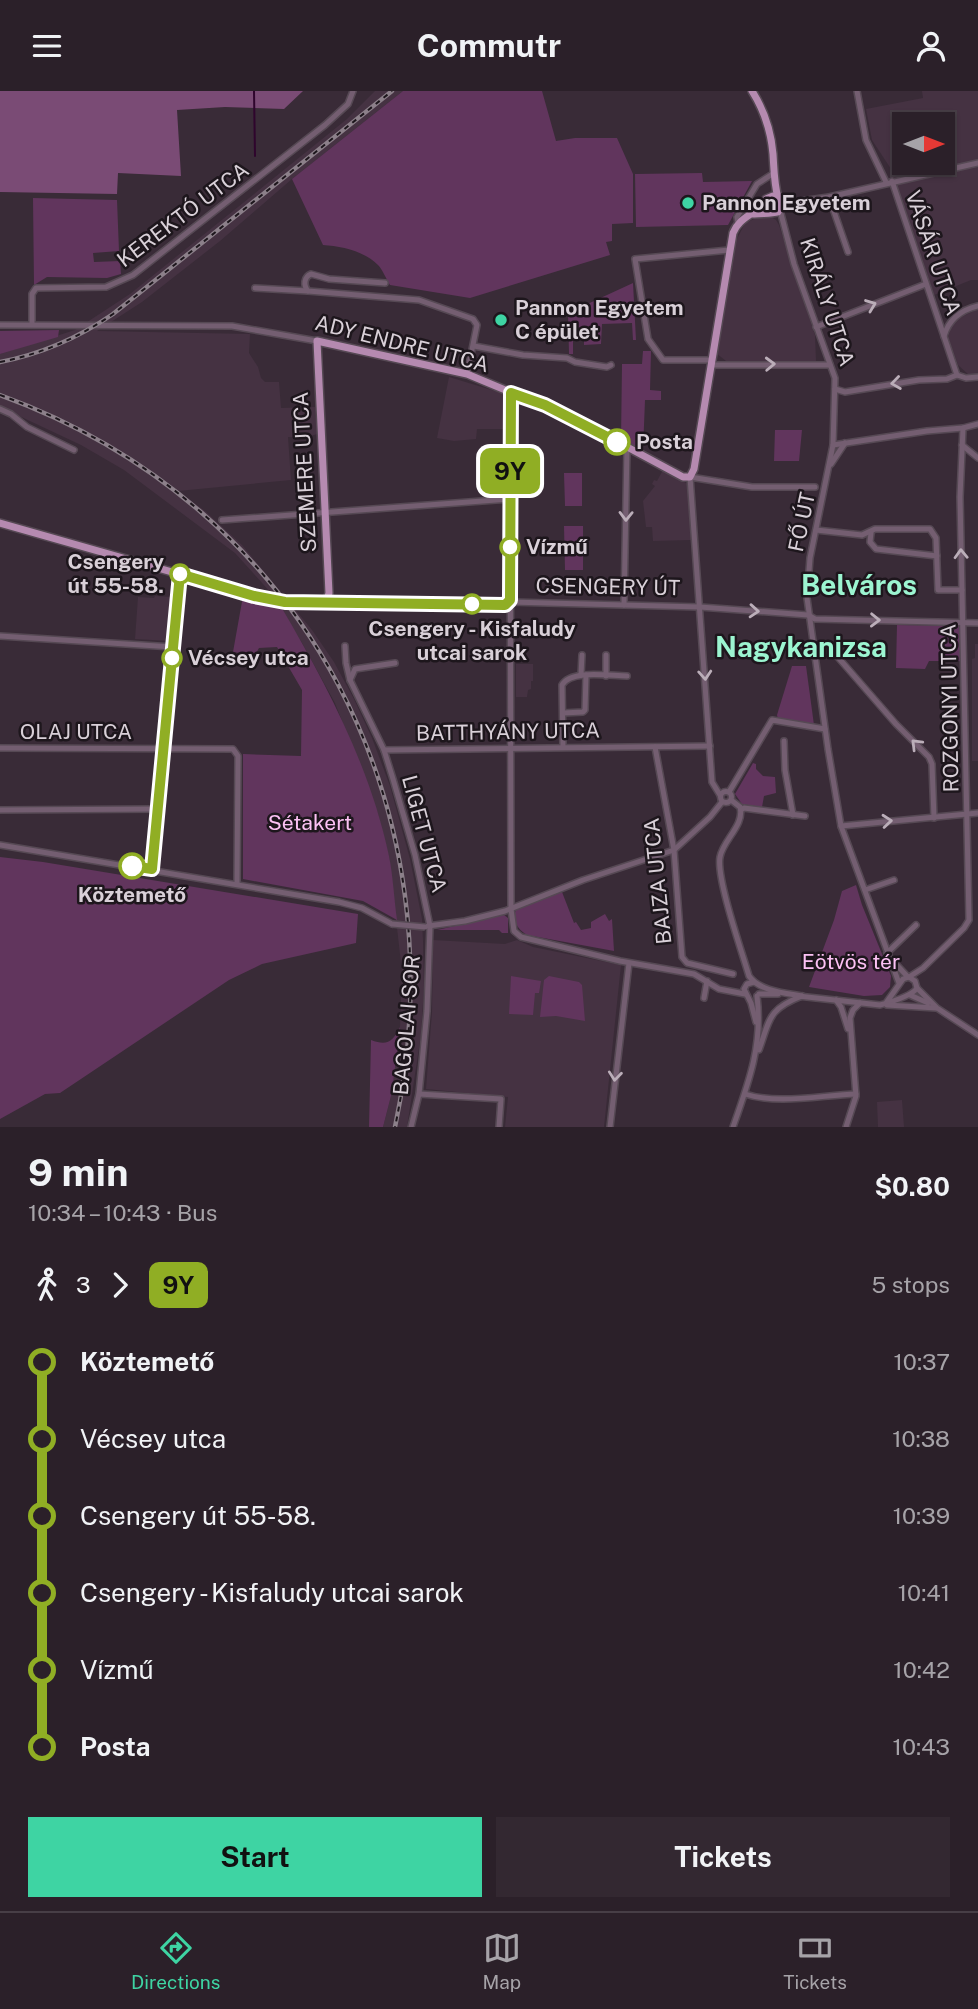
<!DOCTYPE html>
<html lang="en">
<head>
<meta charset="utf-8">
<style>
  :root { --surface:#2b2029; --page:#332831; --text:#f1f3f6; --muted:#a6a3a8; --line:#473e46; --accent:#3ed4a3 }
  body { margin:0; font-family:"Public Sans",sans-serif; background:var(--page); color:var(--text); height:100vh; display:flex; flex-direction:column; font-size:26px; white-space:nowrap }
  * { box-sizing:border-box; margin:0 }
  p { font-size:23px; color:var(--muted) }
  .icon { flex:none; width:38px; height:38px; fill:none; stroke:currentColor; stroke-width:2; stroke-linecap:round; stroke-linejoin:round }
  .map { position:relative; height:1036px; overflow:hidden }
  .drawer { display:flex; flex-direction:column; background:var(--surface); flex:1 }
  .drawer>* { flex:none }
  .badge { padding:0 14px; border-radius:10px; font-size:24px; line-height:46px }
  .needle { width:46px; rotate:90deg }
  .fabs { position:absolute; left:892px; top:21px; display:grid; gap:14px }
  .fabs a { display:grid; place-items:center; width:63px; height:63px; border-radius:0px; background:var(--surface); box-shadow:0 2px 5px #0004,0 0 0 2px var(--line); font-size:35px }
  .map>.badge { position:absolute; translate:-50% -50%; box-shadow:0 0 0 4px #fff }
  .legs { display:flex; align-items:center; gap:10px; height:77px; padding:0 28px; font-size:23px }
  .legs p { margin-inline-start:auto }
  .headline { display:flex; align-items:center; justify-content:space-between; height:119px; padding:0 28px }
  h1 { font-size:38px; font-weight:700; line-height:52px }
  .action { display:flex; gap:14px; margin-top:auto; padding:14px 28px }
  .action a { flex:1; height:80px; border-radius:0px; background:var(--accent); color:#111; font-size:28px; font-weight:700; line-height:80px; text-align:center }
  .action a+a { background:var(--page); color:var(--text) }
  ul { padding:0 28px; list-style:none }
  li { display:flex; align-items:center; gap:24px; height:77px; font-size:26px }
  li i { display:grid; place-items:center; width:10px; height:100%; margin:0 9px; background:currentColor }
  li i::after { content:''; width:18px; height:18px; margin:-9px; border:5px solid; border-radius:50%; background:var(--surface) }
  li p { margin-inline-start:auto }
  li:first-child i { background:linear-gradient(#0000 50%,currentColor 0) }
  li:last-child i { background:linear-gradient(currentColor 50%,#0000 0) }
  header { display:flex; justify-content:space-between; align-items:center; height:91px; padding:0 28px; background:var(--surface); font-size:32px; font-weight:700 }
  .tab-bar { display:flex; justify-content:space-around; align-items:center; height:98px; border-top:2px solid var(--line); background:var(--surface); font-size:19px; color:var(--muted) }
  .tab-bar a { display:grid; justify-items:center; gap:4px }
  .tab-bar .selected { color:var(--accent) }
  .map>svg:first-child { display:block }
</style>
</head>
<body>
<header><svg class="icon" aria-label="menu" viewBox="0 0 24 24"><path d="M4 6h16M4 12h16M4 18h16"/></svg>Commutr<svg class="icon" aria-label="person" viewBox="0 0 24 24"><circle cx="12" cy="8" r="4"/><path d="M4 21q1-7 8-7t8 7"/></svg></header>
<div class="map">
<svg width="978" height="1036" viewBox="0 0 978 1036">
  <rect width="100%" height="100%" fill="#392b37"/>
  <g fill="#453242" fill-rule="evenodd">
    <polygon points="375,0 403,0 292,88 220,150 142,211 97,240 250,243 249,262 258,276 261,287 265,291 279,291 281,317 315,316 317,343 308,346 288,346 291,389 178,400 205,420 242,454 312,539 334,571 354,608 372,647 390,695 410,768 422,828 423,850 424,896 421,944 407,1036 383,1036 392,1001 400,936 402,881 389,766 378,723 335,612 302,552 271,502 235,462 124,379 81,354 0,316 0,263 75,239 130,203 347,28"/>
    <path d="M922,0H978V189H971L934,204L891,78L872,49L866,18L923,7ZM905,33H943V72H905Z"/>
    <polygon points="766,123 776,129 779,134 815,244 816,270 726,270 716,262 734,154 745,132"/>
    <polygon points="978,218 978,283 968,283 958,274 948,246 953,230"/>
    <polygon points="449,286 505,303 505,338 477,338 476,348 454,350 437,347"/>
    <polygon points="663,379 688,393 691,449 653,450 652,436 646,436 643,410 655,395 652,393 654,389 657,390"/>
    <polygon points="155,505 173,506 169,550 135,548 138,506 154,507"/>
    <polygon points="975,553 978,553 978,670 972,670 972,568 975,567"/>
    <polygon points="516,573 533,573 533,590 531,590 531,598 528,599 527,606 516,606"/>
    <polygon points="433,849 505,853 517,849 533,856 621,874 604,1036 505,1036 508,1006 426,998 432,921"/>
    <polygon points="902,1009 904,1036 878,1036 877,1011"/>
  </g>
  <g fill="#61355d">
    <path d="M403,0H542L556,50L575,47H617L633,83V132L612,133V150L606,151L610,164L470,207L390,194C386,188 383,179 378,174C364,160 341,155 323,154L292,88Z"/>
    <polygon points="702,82 703,91 752,90 728,134 636,136 635,83"/>
    <polygon points="33,107 117,109 119,160 93,162 94,171 120,170 121,183 107,187 47,186 34,194"/>
    <polygon points="633,192 636,249 633,249 632,232 602,233 601,253 584,254 584,245 573,246 573,263 569,263 568,222"/>
    <polygon points="59,239 58,246 0,263 0,240"/>
    <polygon points="643,260 651,260 650,299 661,300 661,309 645,309 643,360 621,349 622,273 642,273"/>
    <polygon points="775,339 802,339 799,370 774,370"/>
    <polygon points="564,382 582,382 582,415 565,415"/>
    <polygon points="564,435 583,435 583,479 565,479"/>
    <path d="M243,505L280,514C326,592 370,675 389,765C393,785 394,807 397,829L363,810L243,788V663L301,665L302,599L277,556L259,557L255,564L233,561Z"/>
    <polygon points="897,534 962,535 961,570 929,570 925,578 896,577"/>
    <polygon points="792,575 806,575 814,634 778,628 777,624"/>
    <polygon points="753,672 756,673 756,678 763,685 775,686 776,702 764,705 762,716 742,713 735,703"/>
    <polygon points="0,766 43,771 358,823 356,852 262,873 229,889 60,1002 45,1003 0,1028"/>
    <polygon points="856,794 862,814 891,885 890,896 882,904 864,905 809,896 834,829 842,800"/>
    <path d="M562,801L574,832L576,831L581,839L591,837V831L605,823L609,830L612,828L614,860L527,844C517,838 512,829 516,818Z"/>
    <polygon points="504,824 508,827 508,842 502,842 499,839 437,839"/>
    <polygon points="511,885 541,890 539,902 535,902 533,924 509,923"/>
    <polygon points="549,885 579,891 582,894 585,930 556,925 540,926 544,889"/>
    <path d="M400,936L392,1001L383,1036H369L371,949C387,955 393,951 400,936Z"/>
  </g>
  <polygon fill="#7a4b75" points="0,0 303,0 284,18 225,16 177,19 181,85 118,82 117,103 0,101"/>
  <g fill="none" stroke-linecap="round" stroke-linejoin="round">
    <polyline stroke="#2f052d" stroke-width="2" points="254,0 255,65"/>
    <g stroke="#564954" stroke-width="8">
      <g id="minor">
        <polyline points="857,0 866,49 886,91"/>
        <polyline points="892,90 957,284"/>
        <polyline points="829,106 848,161"/>
        <polyline points="781,118 794,111 829,106 978,72"/>
        <polyline points="780,119 794,173 835,287 833,354 810,467 807,507 828,658 841,735 899,892"/>
        <polyline points="738,132 737,126 757,93 774,82"/>
        <path d="M385,192L329,188L311,183C304,186 303,194 308,200L419,209L473,228L477,234L467,283"/>
        <polyline points="255,197 308,200"/>
        <polyline points="32,233 32,203 36,197 106,196 133,184 325,34 348,13 353,0"/>
        <polyline points="0,234 232,235 317,250"/>
        <polyline points="816,236 926,193"/>
        <path d="M944,245C949,228 961,219 978,215"/>
        <polyline points="474,255 523,264 567,267 575,271 607,276 611,274"/>
        <polyline points="711,269 663,269 648,248 635,168 729,159"/>
        <polyline points="711,274 830,274"/>
        <polyline points="835,298 845,301 919,289 947,288 957,284 966,287 978,286"/>
        <polyline points="512,301 510,304 511,818 514,840 521,846 620,870 694,883 719,898 745,903"/>
        <polyline points="0,318 11,323 27,336 74,359"/>
        <polyline points="833,354 927,340 963,337 978,333"/>
        <polyline points="962,354 978,367"/>
        <polyline points="831,373 845,352"/>
        <polyline points="222,429 510,408"/>
        <polyline points="816,439 862,444 875,438 930,438 936,447 938,499 962,499"/>
        <polyline points="871,442 870,451 876,458 937,465"/>
        <polyline points="328,510 504,514 510,511 700,516 808,524 815,528 978,532"/>
        <polyline points="624,514 627,357"/>
        <polyline points="0,545 173,556"/>
        <polyline points="345,555 346,572 350,589"/>
        <polyline points="813,556 836,564 896,633 929,666 932,673 934,727"/>
        <polyline points="606,564 606,585"/>
        <polyline points="395,572 355,578 350,589 384,659 393,688 415,764 430,835 427,920 419,1003 411,1036"/>
        <polyline points="581,584 582,564"/>
        <polyline points="563,622 583,621 585,619 586,584"/>
        <polyline points="784,650 785,679 793,724"/>
        <path d="M563,656L562,594C571,578 610,585 627,585"/>
        <polyline points="655,656 674,759 682,866 687,872 733,883"/>
        <polyline points="0,657 233,658 238,665 237,793"/>
        <polyline points="384,659 710,655"/>
        <circle cx="726" cy="706" r="5.5"/>
        <polyline points="729,701 772,629 825,638"/>
        <polyline points="720,704 712,691 690,386 752,396 815,396"/>
        <path d="M731,709L740,716C745,734 723,749 720,766C716,787 742,861 749,885C759,900 785,902 802,905"/>
        <polyline points="0,719 157,718"/>
        <polyline points="741,719 744,717 805,725"/>
        <polyline points="841,735 978,722"/>
        <polyline points="0,754 339,811 362,817 392,833"/>
        <polyline points="151,778 180,483"/>
        <polyline points="865,799 894,789"/>
        <polyline points="428,835 465,830 505,820 583,789 674,759 710,726 722,711"/>
        <polyline points="887,862 916,834"/>
        <polyline points="891,868 908,886"/>
        <polyline points="909,886 923,877 964,837 969,829 960,406 963,337"/>
        <polyline points="754,891 747,893 744,898 751,912 756,931"/>
        <polyline points="917,897 937,917 978,944"/>
        <polyline points="759,903 778,903"/>
        <polyline points="910,904 928,912"/>
        <path d="M798,905L880,914C891,911 912,905 917,897L915,890L909,886L903,888L886,912"/>
        <polyline points="704,907 707,890"/>
        <polyline points="836,909 841,916 848,938"/>
        <polyline points="887,914 936,917"/>
        <path d="M759,959C770,928 768,918 802,905"/>
        <polyline points="419,1003 501,1008 499,1036"/>
        <path d="M745,1003C778,1014 822,1004 856,1003"/>
        <polyline points="610,1036 629,872"/>
        <path d="M733,1036C749,991 763,953 757,905"/>
        <polyline points="846,1036 856,1005 850,927 853,919 860,912"/>
      </g>
    </g>
    <g stroke="#564954" stroke-width="10">
      <g id="major">
        <path d="M752,0C764,19 771,40 773,63C774,78 774,92 778,107"/>
        <path d="M754,123C762,122 771,123 778,121L781,115L779,107L773,105L766,108L764,115L767,120"/>
        <path d="M0,432L267,508L304,512H326L329,502L317,250L467,283L577,329L683,386H690L694,378L733,142C739,126 755,124 764,111"/>
      </g>
    </g>
    <use href="#minor" stroke="#745e71" stroke-width="5"/>
    <use href="#major" stroke="#b58ab0" stroke-width="7"/>
    <g stroke="#8c808a" stroke-width="4.5">
      <g id="rail">
        <path d="M0,271C42,263 78,247 113,223L392,0"/>
        <path d="M0,304C308,416 462,720 395,1036"/>
      </g>
    </g>
    <use href="#rail" stroke="#1d161c" stroke-width="2" stroke-dasharray="5" stroke-linecap="butt"/>
    <g stroke="#564954" stroke-width="8" stroke-linecap="butt">
      <polyline id="minor-bridge" points="392,833 425,836"/>
    </g>
    <use href="#minor-bridge" stroke="#745e71" stroke-width="5"/>
  </g>
  <defs><path id="oneway-chevron" d="M-2-3.5L2.5 0L-2 3.5" fill="none" stroke-width="1.6" stroke-linecap="round" stroke-linejoin="round" transform="scale(1.75)"/></defs>
  <g stroke="#bbaeb9">
    <use href="#oneway-chevron" transform="translate(871 214) rotate(-21)"/>
    <use href="#oneway-chevron" transform="translate(770 273) rotate(-2)"/>
    <use href="#oneway-chevron" transform="translate(896 292) rotate(172)"/>
    <use href="#oneway-chevron" transform="translate(626 425) rotate(91)"/>
    <use href="#oneway-chevron" transform="translate(961 463) rotate(-92)"/>
    <use href="#oneway-chevron" transform="translate(754 520) rotate(4)"/>
    <use href="#oneway-chevron" transform="translate(875 529) rotate(1)"/>
    <use href="#oneway-chevron" transform="translate(705 584) rotate(86)"/>
    <use href="#oneway-chevron" transform="translate(916 653) rotate(-135)"/>
    <use href="#oneway-chevron" transform="translate(887 730) rotate(-5)"/>
    <use href="#oneway-chevron" transform="translate(615 985) rotate(96)"/>
  </g>
  <g fill="none" stroke-linecap="round" stroke-linejoin="round">
    <g stroke="#fff" stroke-width="16">
      <polyline id="line-1" points="132,775 152,778 180,483 254,505 285,511 505,514 510,509 511,302 545,314 617,351"/>
    </g>
    <use href="#line-1" stroke="#90ae24" stroke-width="10"/>
  </g>
  <g fill="#3ed4a3" stroke="#1d161c" stroke-width="2.5">
    <circle cx="688" cy="112" r="7"/>
    <circle cx="501" cy="229" r="7"/>
  </g>
  <g fill="#fff" stroke="#90ae24" stroke-width="3.5">
    <circle cx="617" cy="351" r="12"/>
    <circle cx="510" cy="456" r="9"/>
    <circle cx="180" cy="483" r="9"/>
    <circle cx="472" cy="513" r="9"/>
    <circle cx="172" cy="567" r="9"/>
    <circle cx="132" cy="775" r="12"/>
  </g>
  <g text-anchor="middle" stroke-width="5" stroke-linejoin="round" paint-order="stroke">
    <g font-size="21" font-weight="bold" fill="#d9d0d8" stroke="#1d161c" text-anchor="start">
      <text x="702" y="119">Pannon Egyetem</text>
      <text x="515" y="224">Pannon Egyetem<tspan x="515" dy="24">C épület</tspan></text>
    </g>
    <g font-size="21" fill="#d9d0d8" stroke="#1d161c">
      <text transform="translate(183 124) rotate(-37)" y="7">KEREKTÓ UTCA</text>
      <text transform="translate(933 162) rotate(71)" y="7">VÁSÁR UTCA</text>
      <text transform="translate(827 211) rotate(72)" y="7">KIRÁLY UTCA</text>
      <text transform="translate(402 253) rotate(14)" y="7">ADY ENDRE UTCA</text>
      <text transform="translate(305 381) rotate(-93)" y="7">SZEMERE UTCA</text>
      <text transform="translate(802 431) rotate(-78)" y="7">FŐ ÚT</text>
      <text transform="translate(608 496) rotate(1)" y="7">CSENGERY ÚT</text>
      <text transform="translate(950 617) rotate(-91)" y="7">ROZGONYI UTCA</text>
      <text x="76" y="648">OLAJ UTCA</text>
      <text transform="translate(508 641) rotate(-1)" y="7">BATTHYÁNY UTCA</text>
      <text transform="translate(424 743) rotate(75)" y="7">LIGET UTCA</text>
      <text transform="translate(658 790) rotate(-96)" y="7">BAJZA UTCA</text>
      <text transform="translate(407 934) rotate(-85)" y="7">BAGOLAI SOR</text>
    </g>
    <g font-size="21" font-weight="bold" fill="#d9d0d8" stroke="#1d161c" text-anchor="start">
      <text x="636" y="358">Posta</text>
      <text x="526" y="463">Vízmű</text>
      <text x="164" y="478" text-anchor="end">Csengery<tspan x="164" dy="24">út 55-58.</tspan></text>
      <text x="472" y="545" text-anchor="middle">Csengery - Kisfaludy<tspan x="472" dy="24">utcai sarok</tspan></text>
      <text x="188" y="574">Vécsey utca</text>
      <text x="132" y="811" text-anchor="middle">Köztemető</text>
    </g>
    <g font-size="21" fill="#fcc1f4" stroke="#1d161c">
      <text x="310" y="739">Sétakert</text>
      <text x="851" y="878">Eötvös tér</text>
    </g>
    <g font-size="28" font-weight="bold" fill="#9cf5d1" stroke="#1d161c">
      <text x="859" y="504">Belváros</text>
      <text x="801" y="566">Nagykanizsa</text>
    </g>
  </g>
</svg>
<div class="fabs">
<a><svg class="needle" viewBox="-14 -14 28 28"><path d="M0-13l5 13h-10z" fill="#e53935"/><path d="M0 13l5-13h-10z" fill="#a6a3a8"/></svg></a>
</div>
<b class="badge" style="left:510px;top:380px;background:#90ae24;color:#111">9Y</b>
</div>
<section class="drawer">
<div class="headline"><div><h1>9 min</h1><p>10:34 – 10:43 · Bus</p></div><b>$0.80</b></div>
<div class="legs"><svg class="icon" aria-label="walk" viewBox="0 0 24 24"><circle cx="13" cy="4" r="2"/><path d="M13 8l-2 6 4 7M11 14l-3 7M7 12l3-4h3l4 4"/></svg>3<svg class="icon" aria-label="forward" viewBox="0 0 24 24"><path d="M9 5l7 7-7 7"/></svg><b class="badge" style="background:#90ae24;color:#111">9Y</b><p>5 stops</p></div>
<ul>
<li><i style="color:#90ae24"></i><b>Köztemető</b><p>10:37</p></li>
<li><i style="color:#90ae24"></i><span>Vécsey utca</span><p>10:38</p></li>
<li><i style="color:#90ae24"></i><span>Csengery út 55-58.</span><p>10:39</p></li>
<li><i style="color:#90ae24"></i><span>Csengery - Kisfaludy utcai sarok</span><p>10:41</p></li>
<li><i style="color:#90ae24"></i><span>Vízmű</span><p>10:42</p></li>
<li><i style="color:#90ae24"></i><b>Posta</b><p>10:43</p></li>
</ul>
<div class="action"><a>Start</a><a>Tickets</a></div>
</section>
<nav class="tab-bar">
<a class="selected"><svg class="icon" aria-label="directions" viewBox="0 0 24 24"><path d="M12 3l9 9-9 9-9-9zM9 14v-3h6M13 9l2 2-2 2"/></svg>Directions</a>
<a><svg class="icon" aria-label="map" viewBox="0 0 24 24"><path d="M3 6l6-2 6 2 6-2v14l-6 2-6-2-6 2zM9 4v14M15 6v14"/></svg>Map</a>
<a><svg class="icon" aria-label="tickets" viewBox="0 0 24 24"><path d="M3 7h18v10H3zM15 7v10"/></svg>Tickets</a>
</nav>
</body>
</html>
